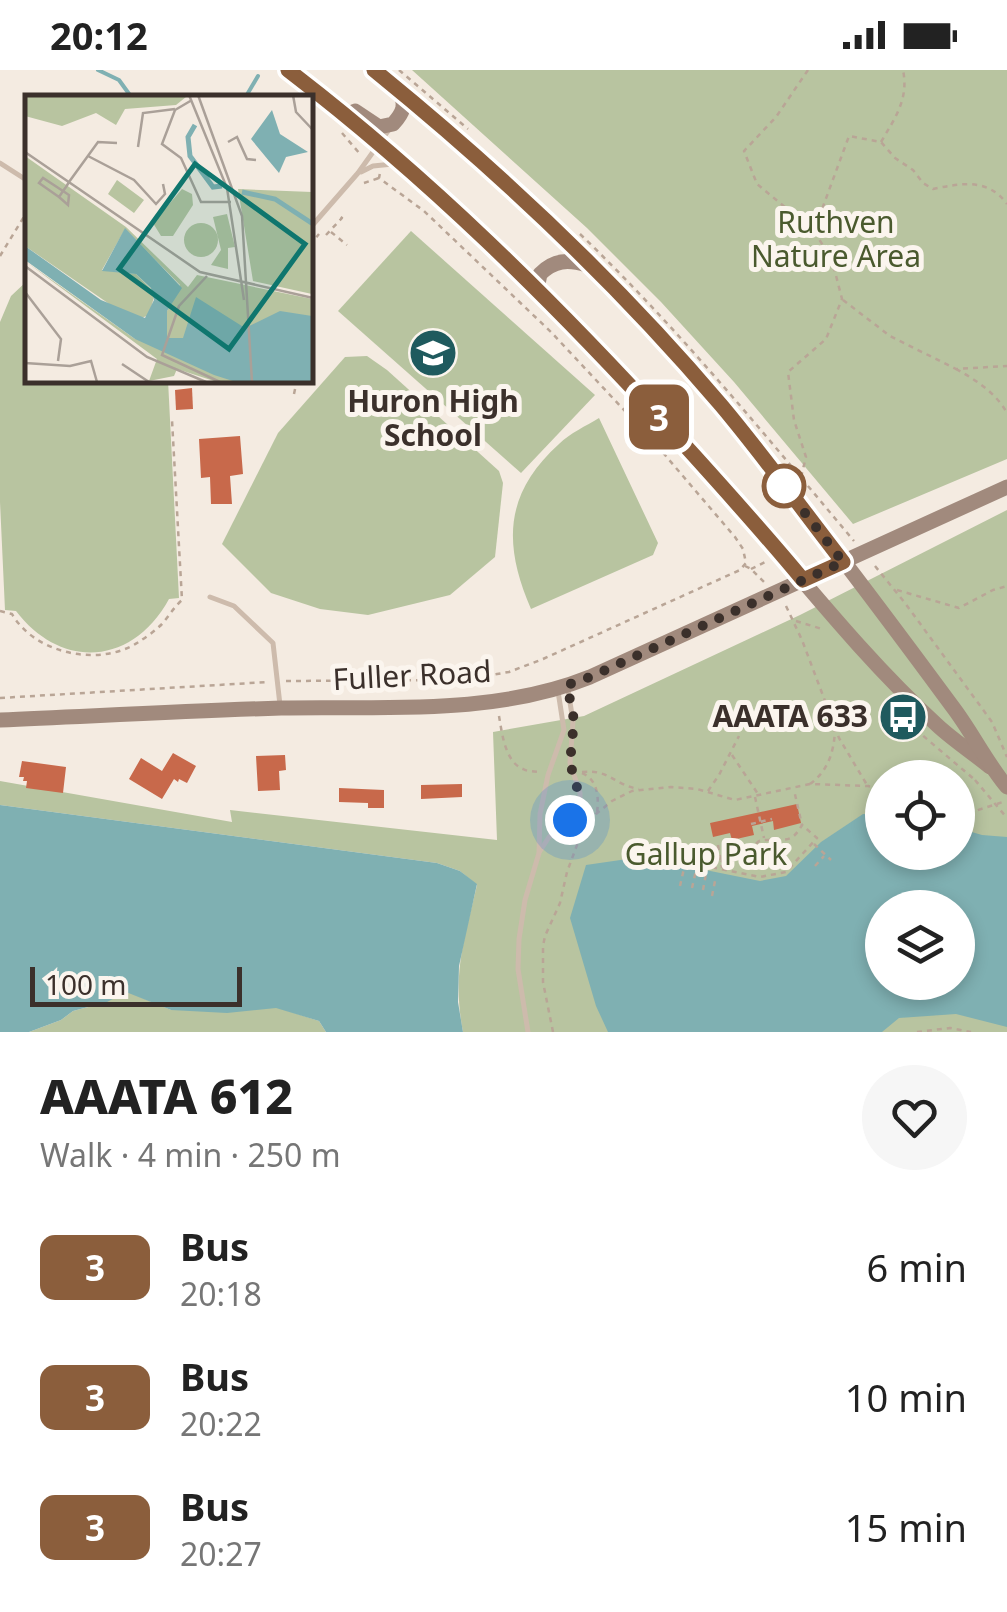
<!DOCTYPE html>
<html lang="en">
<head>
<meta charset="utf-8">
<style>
  :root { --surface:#fff; --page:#f6f6f6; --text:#222; --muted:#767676 }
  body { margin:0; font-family:"Noto Sans",sans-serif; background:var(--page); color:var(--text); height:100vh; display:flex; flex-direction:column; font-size:38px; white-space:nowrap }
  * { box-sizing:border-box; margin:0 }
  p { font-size:32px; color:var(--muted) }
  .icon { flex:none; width:55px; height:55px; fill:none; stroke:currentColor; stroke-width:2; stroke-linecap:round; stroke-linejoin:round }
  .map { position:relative; height:962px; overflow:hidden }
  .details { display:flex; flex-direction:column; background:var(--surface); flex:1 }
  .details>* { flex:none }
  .badge { padding:0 20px; border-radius:15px; font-size:35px; line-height:65px }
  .buttons { position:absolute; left:865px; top:690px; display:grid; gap:20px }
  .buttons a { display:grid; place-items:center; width:110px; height:110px; border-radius:50%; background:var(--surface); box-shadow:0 5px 15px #0003; font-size:50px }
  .scale { position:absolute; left:30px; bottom:25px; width:212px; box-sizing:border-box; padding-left:10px; border:5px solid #3b302b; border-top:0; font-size:28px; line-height:35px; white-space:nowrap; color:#3b302b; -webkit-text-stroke:8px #fbf5ee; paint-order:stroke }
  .you { position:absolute; width:50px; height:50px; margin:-25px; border:8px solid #fff; border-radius:50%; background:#1a73e8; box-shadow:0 0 0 15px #1a73e833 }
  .map>.badge { position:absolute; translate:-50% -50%; box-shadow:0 0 0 5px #fff }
  .round { display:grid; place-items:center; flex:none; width:105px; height:105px; border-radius:52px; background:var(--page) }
  .head { display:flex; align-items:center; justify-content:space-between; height:170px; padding:0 40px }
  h1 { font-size:48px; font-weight:800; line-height:75px }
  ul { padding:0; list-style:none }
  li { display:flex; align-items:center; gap:30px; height:130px; padding:0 40px }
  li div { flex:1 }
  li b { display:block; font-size:38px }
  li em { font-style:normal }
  li .badge { min-width:110px; font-weight:700; text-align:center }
  .status { display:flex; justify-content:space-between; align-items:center; height:70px; padding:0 50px; background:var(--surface); direction:ltr }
  .status svg { height:28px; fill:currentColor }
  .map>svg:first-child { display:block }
</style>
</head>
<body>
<div class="status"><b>20:12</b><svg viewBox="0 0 49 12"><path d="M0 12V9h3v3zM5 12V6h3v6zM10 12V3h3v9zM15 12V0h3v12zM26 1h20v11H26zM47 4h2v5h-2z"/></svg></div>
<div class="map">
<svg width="1007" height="962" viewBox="0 0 1007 962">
  <rect width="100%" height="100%" fill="#f4ebe1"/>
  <g fill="#b8c4a0" fill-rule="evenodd">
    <polygon points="412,0 1007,0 1007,389 853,454 734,312 661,232 587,158"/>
    <polygon points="411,161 595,325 521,403 338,241"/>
    <path d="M27,211L28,310H168L179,528L169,529C133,595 62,601 16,541L5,540L0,432V252L11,226Z"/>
    <polygon points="367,286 387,300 499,401 503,413 495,487 450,525 368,545 320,539 271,523 222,474 278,363 345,287"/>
    <path d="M599,348L658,473L653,485L531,539C503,474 504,424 559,374C570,363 586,356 599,348Z"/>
    <path d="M1007,440V962H463C452,905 464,870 477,815L460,801L437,793L0,735V711L232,752L230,740L497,770L493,662L584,646L800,545ZM882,708H958V782H882ZM882,838H958V912H882Z"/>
    <polygon points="126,921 171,940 276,937 319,951 326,962 29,962 61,950 73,941 96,935"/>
  </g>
  <g fill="#7fb0b2" fill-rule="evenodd">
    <polygon points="0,735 437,793 460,801 477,814 459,896 458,932 463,962 326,962 319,951 276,938 227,943 171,940 126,922 107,932 73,941 61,950 29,962 0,962"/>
    <path d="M863,744L882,745V782H958V758L982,765L1007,767V957L956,944L899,948L882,962H608L596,936L570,848L586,795L641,787L760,811L786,806L821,772ZM882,838H958V912H882Z"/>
  </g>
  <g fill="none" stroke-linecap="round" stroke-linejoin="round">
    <g stroke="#7fb0b2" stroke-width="4">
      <polyline points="98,0 119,10 132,28"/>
      <polyline points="245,28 258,6"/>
    </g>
  </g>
  <g fill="#c8694b">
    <polygon points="192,318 193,339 176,340 175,320"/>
    <polygon points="240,366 243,404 230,406 232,434 211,434 210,407 201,408 199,369"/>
    <polygon points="173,683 196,696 187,713 179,709 178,712 174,709 162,729 129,709 141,688 162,701"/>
    <polygon points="285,685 286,700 279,701 280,720 258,721 256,686"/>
    <polygon points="22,691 66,697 63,723 26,718 27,711 23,711 24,707 19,707"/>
    <polygon points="462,714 462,727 421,729 421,715"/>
    <polygon points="339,718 384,720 384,738 368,738 368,733 339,732"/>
    <polygon points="797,734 801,753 774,760 773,751 752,756 754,765 732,770 730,763 713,767 710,753"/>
  </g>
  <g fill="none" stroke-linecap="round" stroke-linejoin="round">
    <g stroke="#b9a596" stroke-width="2.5" stroke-dasharray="5 5" stroke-linecap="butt">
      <polyline points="399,0 468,59"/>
      <polyline points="808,0 776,47 744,81 757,114 814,161"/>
      <polyline points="342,63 360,84"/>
      <path d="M881,72C895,48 909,29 903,0"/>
      <polyline points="364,113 379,108"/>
      <polyline points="331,162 347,175"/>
      <path d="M580,164C680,260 765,365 854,471"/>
      <polyline points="326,165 342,148 338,145"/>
      <polyline points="310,175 319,164"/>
      <polyline points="0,186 28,140"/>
      <polyline points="843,230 890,266 956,299 1007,296"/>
      <path d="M956,299C976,310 996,323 1007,343"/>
      <polyline points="294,324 297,310"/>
      <path d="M801,407L806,387L794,350L788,302L826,269L842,229L832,190L814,161L849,66L881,72L895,88L913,100L923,113L933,119C962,113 988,108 1007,134"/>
      <polyline points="745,496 751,499 764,512"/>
      <polyline points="875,496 905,533 992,652 1007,687"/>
      <polyline points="751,499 767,491"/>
      <polyline points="897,520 959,538 993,520 1007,516"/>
      <polyline points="786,536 802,570 839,668 867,715"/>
      <path d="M0,541L12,544C35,584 99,597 137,573C145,568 155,561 162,554C169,546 174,537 182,530L172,350"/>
      <polyline points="796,551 822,559"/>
      <polyline points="286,611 461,610 509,602 543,589 740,500 746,493 743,479 735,467 653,371 551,262 424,141 379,108 380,103"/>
      <polyline points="0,628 268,612"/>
      <polyline points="889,630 901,647 975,710"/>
      <path d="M499,646C502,663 505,692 523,699C528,702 534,701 540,702"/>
      <polyline points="732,685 758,724"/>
      <path d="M582,702C610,699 614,715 639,719"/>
      <path d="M582,703C598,710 599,727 597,743"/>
      <path d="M810,714C828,701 834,682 835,660"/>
      <polyline points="708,721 719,705 739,666"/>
      <polyline points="755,727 764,768"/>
      <polyline points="958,740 975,741 1006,731"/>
      <polyline points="751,754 772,749"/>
      <polyline points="684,773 681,791 760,807 786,802 817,768 802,755"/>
      <polyline points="814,774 831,790"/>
      <polyline points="718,775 722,798"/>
      <path d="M721,792C731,781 739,783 751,777C761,772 754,771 766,770C784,768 791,775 802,755L794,720"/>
      <polyline points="815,796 824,786"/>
      <polyline points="680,816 685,794"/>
      <polyline points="692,818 697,796"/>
      <polyline points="703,820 707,798"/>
      <polyline points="712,826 715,811"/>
      <polyline points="553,962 543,912 543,876 545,866 560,833 567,802 577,775 596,744 612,731 632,721 671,717 697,719 735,730 810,714 868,716 882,719"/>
      <polyline points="917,962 950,958 971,962"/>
    </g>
    <g stroke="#cdbbac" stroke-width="5">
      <polyline points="0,93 28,111"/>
      <polyline points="361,102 373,96 393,94"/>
      <polyline points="310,158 358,103 388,61"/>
      <polyline points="210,527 234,536 273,573 280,635"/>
      <polyline points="540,781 549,767 573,747 580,734 580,723 570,693 573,651 568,620"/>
      <polyline points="528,962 518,899 519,869 525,830 539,783 540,744 548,705 564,660 558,621"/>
    </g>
    <g stroke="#a18a7d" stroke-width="15">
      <path d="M288,0C445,120 582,262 714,408C788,490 855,580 937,655C953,670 973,683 990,697"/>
      <path d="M374,0C462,72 545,149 624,231C663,271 701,311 736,354C811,446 882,541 952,636C972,662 986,692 1007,717"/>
      <path d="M355,41L379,57L393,54C403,43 407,35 399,21"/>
      <path d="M537,219L540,204C554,190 568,189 587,195"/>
      <path d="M0,650C94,646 187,641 281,638C383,636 493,646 590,607L1007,417"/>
    </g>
    <polyline stroke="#b9a596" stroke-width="2.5" stroke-dasharray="5 5" stroke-linecap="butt" points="975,710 1007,748"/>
  </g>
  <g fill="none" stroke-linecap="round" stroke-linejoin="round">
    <g stroke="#fff" stroke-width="22">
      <path id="line" d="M288,0C428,107 553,231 672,361C716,410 761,459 803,510L843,492C802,439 763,385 721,335C619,215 496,99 374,0"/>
    </g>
    <use href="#line" stroke="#8b5e3c" stroke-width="15"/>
    <polyline stroke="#3b302b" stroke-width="10" stroke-dasharray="0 18" points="570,750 576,742 580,728 570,693 574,650 567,615 590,607 843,492 784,416"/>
  </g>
  <defs>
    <g id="school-disc" transform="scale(2.5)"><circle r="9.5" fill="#1f5a5e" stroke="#fbf5ee"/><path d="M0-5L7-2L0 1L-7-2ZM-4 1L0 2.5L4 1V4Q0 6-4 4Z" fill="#fff"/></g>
    <g id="bus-disc" transform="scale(2.5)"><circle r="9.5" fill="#1f5a5e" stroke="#fbf5ee"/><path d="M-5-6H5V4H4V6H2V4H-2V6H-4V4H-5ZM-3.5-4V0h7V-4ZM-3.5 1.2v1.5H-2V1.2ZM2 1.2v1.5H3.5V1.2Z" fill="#fff"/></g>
  </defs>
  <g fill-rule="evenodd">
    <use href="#school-disc" x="433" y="283"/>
    <use href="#bus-disc" x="903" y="647"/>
  </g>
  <circle fill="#fff" stroke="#8b5e3c" stroke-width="5" cx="784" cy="416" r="20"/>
  <g text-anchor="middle" stroke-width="10" stroke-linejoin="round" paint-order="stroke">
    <g font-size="30" fill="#4a5a2e" stroke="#fbf5ee">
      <text x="836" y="163">Ruthven<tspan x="836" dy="34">Nature Area</tspan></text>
      <text x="706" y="795">Gallup Park</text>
    </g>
    <g font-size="30" font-weight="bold" fill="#3b302b" stroke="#fbf5ee">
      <text x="433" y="342">Huron High<tspan x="433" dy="34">School</tspan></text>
      <text x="868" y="657" text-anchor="end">AAATA 633</text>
    </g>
    <g font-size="30" fill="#3b302b" stroke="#fbf5ee">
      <text transform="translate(412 606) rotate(-3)" y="10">Fuller Road</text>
    </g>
  </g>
  <g transform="translate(25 25)">
    <rect width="288" height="288" fill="#f4ebe1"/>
    <path d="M0,0H160L161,2L151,10L100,14L91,30L71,18L37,31L0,21ZM0,61L101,132L163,192L172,180L287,204V287H192L152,274L149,281L124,286L132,264L0,166L110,244L140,241L138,231L122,226L124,220L114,224L93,215L0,151ZM100,134L155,190L142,216L125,217L130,198L111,179L77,175ZM92,85L119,105L109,118L83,99ZM157,94L167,99L168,110L148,141H136L128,128ZM213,94L287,97V199L228,186ZM202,119L210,152L203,153V174L186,170L196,155L188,122ZM159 145a17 17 0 1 1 34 0a17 17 0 1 1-34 0Z" fill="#b8c4a0" fill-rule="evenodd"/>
    <path d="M247,15L255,39L283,57L261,62L254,78L226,44ZM100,133L157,193L142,216V243H158L171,202L220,233L255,216L287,221V287H211L189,280L110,244L0,165V151L76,205L120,223L129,205L126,193L111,179L77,176Z" fill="#7fb0b2"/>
    <path fill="none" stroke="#7fb0b2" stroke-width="5" d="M170,30L163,42L165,61L188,92L197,91M217,97L250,104L288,129"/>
    <path fill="none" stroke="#aaa098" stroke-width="2.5" d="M164,0L202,93L219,205M173,0L217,121L227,287M268,0L271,17L288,35M167,5L150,15L137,49L156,63L176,107H206M203,47L212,42L222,64L231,65M113,52L118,18L150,14M0,57L175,177L288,203M63,61L109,85L131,109L140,99L138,89M34,102L14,88L18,83L38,96L44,100L43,110L34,102L38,96L41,92L44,87L73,47L92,48M0,171L122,262L181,287M182,181L154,211L137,260L195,287M0,197L36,244L33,266M0,268L45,271L66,266L72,287M97,269L124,287"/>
    <path fill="#0f766e" fill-opacity="0.15" stroke="#0f766e" stroke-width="5" d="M170,69L280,149L204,254L94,174Z"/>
    <rect width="288" height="288" fill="none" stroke="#3b302b" stroke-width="5"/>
  </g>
</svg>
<div class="buttons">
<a><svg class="icon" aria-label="locate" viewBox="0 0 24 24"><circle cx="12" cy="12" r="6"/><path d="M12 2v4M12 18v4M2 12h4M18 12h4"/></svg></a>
<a><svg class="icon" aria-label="layers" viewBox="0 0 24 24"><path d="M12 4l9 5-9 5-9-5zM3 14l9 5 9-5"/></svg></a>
</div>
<div class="scale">100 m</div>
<div class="you" style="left:570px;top:750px"></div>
<b class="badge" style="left:659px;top:347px;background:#8b5e3c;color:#fff">3</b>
</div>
<section class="details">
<div class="head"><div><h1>AAATA 612</h1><p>Walk · 4 min · 250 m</p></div><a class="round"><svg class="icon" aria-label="heart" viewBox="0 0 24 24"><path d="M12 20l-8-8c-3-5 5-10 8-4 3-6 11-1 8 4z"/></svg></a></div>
<ul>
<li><span class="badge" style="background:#8b5e3c;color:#fff">3</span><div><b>Bus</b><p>20:18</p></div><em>6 min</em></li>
<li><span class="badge" style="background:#8b5e3c;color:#fff">3</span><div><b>Bus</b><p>20:22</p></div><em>10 min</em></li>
<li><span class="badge" style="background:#8b5e3c;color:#fff">3</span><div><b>Bus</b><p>20:27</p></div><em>15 min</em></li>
</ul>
</section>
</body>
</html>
